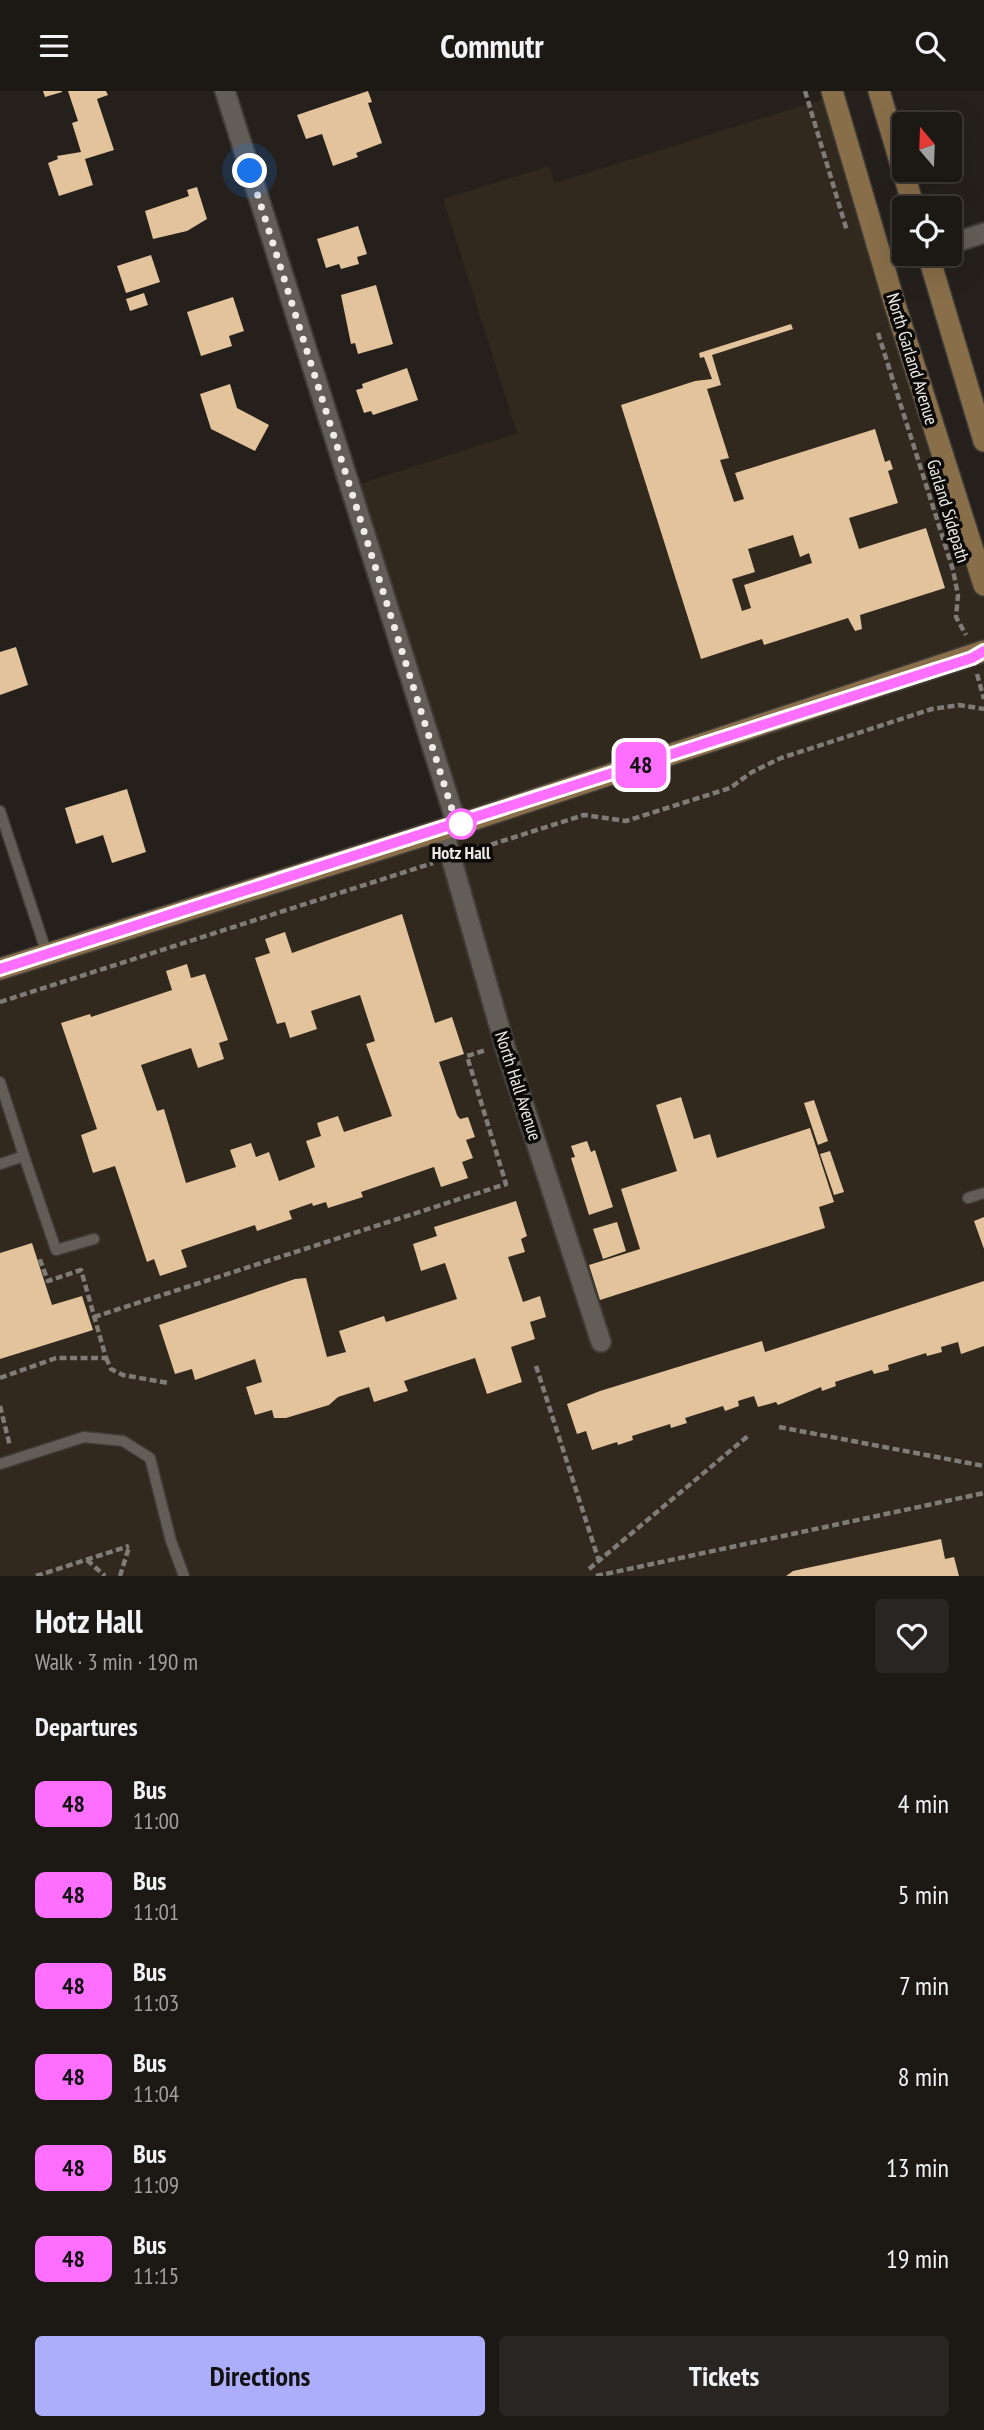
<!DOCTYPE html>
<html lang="en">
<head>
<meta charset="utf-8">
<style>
  :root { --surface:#1c1814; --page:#292522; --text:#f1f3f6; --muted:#a0a0a0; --line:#3a3734; --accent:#adaefb }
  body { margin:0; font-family:"PT Sans Narrow",sans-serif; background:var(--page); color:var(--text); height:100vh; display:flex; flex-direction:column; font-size:26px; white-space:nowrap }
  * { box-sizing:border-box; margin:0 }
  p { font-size:23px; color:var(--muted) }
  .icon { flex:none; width:38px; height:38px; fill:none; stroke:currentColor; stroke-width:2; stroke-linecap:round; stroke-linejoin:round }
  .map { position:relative; height:1485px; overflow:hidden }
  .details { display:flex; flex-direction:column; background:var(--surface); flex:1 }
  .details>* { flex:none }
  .badge { padding:0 14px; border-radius:10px; font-size:24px; line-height:46px }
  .needle { width:46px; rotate:341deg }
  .tools { position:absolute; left:892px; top:21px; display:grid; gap:14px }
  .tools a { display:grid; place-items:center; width:70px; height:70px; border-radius:7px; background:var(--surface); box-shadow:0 7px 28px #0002,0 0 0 2px var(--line); font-size:35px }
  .you { position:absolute; width:35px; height:35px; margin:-18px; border:5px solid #fff; border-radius:50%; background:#1a73e8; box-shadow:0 0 0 10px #1a73e833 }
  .map>.badge { position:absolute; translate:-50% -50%; box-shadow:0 0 0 4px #fff }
  h2 { padding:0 35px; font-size:26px; line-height:63px }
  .round { display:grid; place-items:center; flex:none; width:74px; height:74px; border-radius:7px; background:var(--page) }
  .head { display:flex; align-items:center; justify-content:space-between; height:119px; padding:0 35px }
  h1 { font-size:33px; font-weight:600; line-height:52px }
  .button { display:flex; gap:14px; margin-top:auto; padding:14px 35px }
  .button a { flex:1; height:80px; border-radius:7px; background:var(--accent); color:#111; font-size:28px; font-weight:600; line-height:80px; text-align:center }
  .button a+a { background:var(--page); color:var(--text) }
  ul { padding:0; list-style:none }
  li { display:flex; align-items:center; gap:21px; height:91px; padding:0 35px }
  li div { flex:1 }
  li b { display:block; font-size:26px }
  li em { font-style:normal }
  li .badge { min-width:77px; font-weight:700; text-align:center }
  header { display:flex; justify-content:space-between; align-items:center; height:91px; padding:0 35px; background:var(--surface); font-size:32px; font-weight:600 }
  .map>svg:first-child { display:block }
</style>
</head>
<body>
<header><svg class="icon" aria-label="menu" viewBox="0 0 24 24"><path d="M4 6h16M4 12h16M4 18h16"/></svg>Commutr<svg class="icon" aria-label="search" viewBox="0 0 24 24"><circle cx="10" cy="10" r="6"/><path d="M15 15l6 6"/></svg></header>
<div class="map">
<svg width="984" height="1485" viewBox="0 0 984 1485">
  <rect width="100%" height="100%" fill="#25201b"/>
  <polygon fill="#31281e" points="833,5 984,494 984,1485 0,1485 0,878 457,734 350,396 517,342 443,108 549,75 555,92"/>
  <g fill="#e3c39b" fill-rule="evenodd">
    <polygon points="43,0 62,0 62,1 45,6"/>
    <polygon points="68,0 106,0 108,4 97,8 114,59 85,68 93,94 59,105 48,72 58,68 57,65 81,61 72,32 78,30"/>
    <polygon points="368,0 372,11 368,12 382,52 356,62 358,66 333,75 322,43 306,48 297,24"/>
    <polygon points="197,96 207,128 187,140 153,148 145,120 189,105 187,99"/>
    <polygon points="358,135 367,163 357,166 359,173 341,178 339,173 326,177 317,148"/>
    <polygon points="151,164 160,191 126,202 117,175"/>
    <polygon points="376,194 393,253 358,263 355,252 351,253 341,204"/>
    <polygon points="144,202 148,214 130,220 126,208"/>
    <polygon points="233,206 244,240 229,245 232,255 201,265 187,221"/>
    <path d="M791,233L793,238L712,264L721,294L707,298L729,367L720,369L734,411L744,408L735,382L875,338L885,371L890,369L893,378L888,380L898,412L849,427L859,458L926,437L945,497L860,524L862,538L855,540L848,527L764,554L762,548L701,568L621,314L695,290L712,288L704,266L700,267L699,262ZM793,444L800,466L809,462L812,472L744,494L751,517L742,520L732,488L755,481L748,458Z"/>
    <polygon points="407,277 418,309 373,324 371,320 364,322 356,299 363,297 362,293"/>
    <polygon points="230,293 237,317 269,334 255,360 211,338 200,303"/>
    <polygon points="16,556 28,594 0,604 0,561"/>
    <polygon points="127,698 146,761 112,772 103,744 76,753 65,717"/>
    <polygon points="402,823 435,932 452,926 464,963 439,971 457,1024 460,1028 468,1026 475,1046 466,1049 473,1067 462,1071 468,1087 441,1096 434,1076 361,1101 363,1106 328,1117 326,1111 313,1115 312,1112 289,1120 292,1128 257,1140 255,1134 181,1159 187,1176 160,1185 154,1168 147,1171 115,1075 93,1082 81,1044 97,1038 61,932 90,923 91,926 172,899 166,880 187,873 191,887 205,883 228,949 219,952 224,968 198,977 191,957 141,974 157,1020 164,1018 186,1092 236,1076 230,1059 251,1052 256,1066 269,1061 279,1090 315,1076 306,1050 321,1045 317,1032 338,1025 344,1041 392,1025 366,953 375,950 360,904 311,920 317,938 290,947 285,931 277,933 255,867 270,862 265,848 285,841 292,862"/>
    <polygon points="681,1006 694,1048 710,1043 717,1067 810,1037 834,1111 819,1116 825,1137 600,1209 589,1174 640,1158 621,1098 677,1080 656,1014"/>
    <polygon points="814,1009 828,1050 818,1054 804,1012"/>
    <polygon points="587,1050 591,1061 595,1059 613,1116 589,1124 571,1067 575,1066 571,1055"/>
    <polygon points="830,1060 844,1101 834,1104 820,1063"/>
    <polygon points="516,1110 527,1145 521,1148 525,1161 508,1166 523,1211 540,1205 546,1226 530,1231 535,1248 511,1256 522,1291 487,1303 475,1267 404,1290 408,1300 374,1311 369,1296 338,1306 329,1314 286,1327 274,1327 272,1319 255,1324 246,1296 262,1291 255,1268 195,1289 192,1278 175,1283 159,1234 295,1188 306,1187 327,1266 346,1261 339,1240 384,1225 386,1231 457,1208 445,1172 421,1180 413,1153 437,1145 434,1136"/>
    <polygon points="984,1126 984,1158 974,1130"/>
    <polygon points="617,1131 626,1160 603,1168 593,1138"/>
    <polygon points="32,1152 52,1214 82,1205 93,1239 0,1268 0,1162"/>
    <polygon points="984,1190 984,1255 961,1263 958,1251 941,1256 942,1261 927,1265 926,1262 888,1274 889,1279 874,1283 872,1279 835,1291 836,1295 822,1300 821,1296 778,1314 776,1311 758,1316 754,1305 738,1310 739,1315 725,1320 723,1315 685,1327 687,1332 671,1337 670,1333 632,1345 633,1349 618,1354 617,1351 592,1359 586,1340 577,1343 567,1313 600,1300 762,1250 765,1261"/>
    <polygon points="941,1448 945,1468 954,1466 959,1485 786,1485 793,1480"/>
  </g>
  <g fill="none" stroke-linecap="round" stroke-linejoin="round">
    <g stroke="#403c38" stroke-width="13">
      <g id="lane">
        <polyline points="0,720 47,863"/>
        <polyline points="0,991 24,1065 0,1073"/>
        <polyline points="24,1065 56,1159 94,1148"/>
        <polyline points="968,1107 984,1102"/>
        <polyline points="0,1373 84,1346 123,1350 150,1367 171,1450 184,1485"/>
      </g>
    </g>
    <g stroke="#403c38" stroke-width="23">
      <g id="street">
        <polyline points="225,0 457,734"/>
        <polyline points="950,153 984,142"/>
        <polyline points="443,738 506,959 601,1251"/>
      </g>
    </g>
    <g stroke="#403c38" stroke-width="24">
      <g id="secondary">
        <polyline points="832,0 895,214 984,494"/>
        <polyline points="879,0 914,117"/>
        <polyline points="928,163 984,350"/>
        <polyline points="0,878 457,734 984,560"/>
      </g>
    </g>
    <g stroke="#7f7b76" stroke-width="4.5" stroke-dasharray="7 3.5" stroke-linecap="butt">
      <polyline points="805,0 847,140"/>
      <polyline points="878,242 953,479 958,504 956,526 966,544"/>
      <polyline points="977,583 984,608"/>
      <polyline points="471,760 584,724 626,730 730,697 752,681 781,667 932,618 959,614 984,618"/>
      <polyline points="0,911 433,772"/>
      <polyline points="94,1226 506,1093 467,965 486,959"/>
      <polyline points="106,1267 111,1278 123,1284 168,1292"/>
      <polyline points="536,1275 599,1470"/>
      <polyline points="0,1287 56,1267 106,1267 81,1179 48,1190 39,1166"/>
      <polyline points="0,1315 10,1355"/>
      <polyline points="779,1336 984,1375"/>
      <polyline points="87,1469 105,1485"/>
      <polyline points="589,1478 749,1344"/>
      <polyline points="36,1485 129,1455"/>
      <polyline points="120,1485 129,1456"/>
      <polyline points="596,1485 984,1402"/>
    </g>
    <use href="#lane" stroke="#635d57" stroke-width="10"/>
    <use href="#street" stroke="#635d57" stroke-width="19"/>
    <use href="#secondary" stroke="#886e49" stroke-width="21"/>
  </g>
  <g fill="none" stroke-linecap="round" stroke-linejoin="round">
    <g stroke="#fff" stroke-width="16">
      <polyline id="line" points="0,878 972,567 984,560"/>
    </g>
    <use href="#line" stroke="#ff6fff" stroke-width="10"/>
    <polyline stroke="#efece8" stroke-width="7" stroke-dasharray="0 12.6" points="250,80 457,734 461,733"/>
  </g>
  <circle fill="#fff" stroke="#ff6fff" stroke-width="3.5" cx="461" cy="733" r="14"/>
  <g text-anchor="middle" stroke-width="7" stroke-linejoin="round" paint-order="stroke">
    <g font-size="18" fill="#efece8" stroke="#0c0a08">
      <text transform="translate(912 268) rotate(73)" y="6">North Garland Avenue</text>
      <text transform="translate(948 420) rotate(73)" y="6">Garland Sidepath</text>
      <text transform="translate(518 995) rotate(72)" y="6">North Hall Avenue</text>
    </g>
    <g font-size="18" font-weight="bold" fill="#efece8" stroke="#0c0a08">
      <text x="461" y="768">Hotz Hall</text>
    </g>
  </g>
</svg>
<div class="tools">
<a><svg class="needle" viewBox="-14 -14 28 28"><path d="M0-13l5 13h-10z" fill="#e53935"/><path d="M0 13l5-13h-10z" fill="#a0a0a0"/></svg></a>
<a><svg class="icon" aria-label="locate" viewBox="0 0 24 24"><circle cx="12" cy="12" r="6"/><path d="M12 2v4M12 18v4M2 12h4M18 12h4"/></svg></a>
</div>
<div class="you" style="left:250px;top:80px"></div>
<b class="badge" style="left:641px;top:674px;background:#ff6fff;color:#111">48</b>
</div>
<section class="details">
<div class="head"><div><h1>Hotz Hall</h1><p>Walk · 3 min · 190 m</p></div><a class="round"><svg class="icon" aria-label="heart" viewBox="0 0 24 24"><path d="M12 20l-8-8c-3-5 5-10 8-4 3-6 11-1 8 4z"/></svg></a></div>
<h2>Departures</h2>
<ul>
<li><span class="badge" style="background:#ff6fff;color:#111">48</span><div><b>Bus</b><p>11:00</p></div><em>4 min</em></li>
<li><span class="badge" style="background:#ff6fff;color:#111">48</span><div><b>Bus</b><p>11:01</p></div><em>5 min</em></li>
<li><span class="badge" style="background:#ff6fff;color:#111">48</span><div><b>Bus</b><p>11:03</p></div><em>7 min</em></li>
<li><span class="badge" style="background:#ff6fff;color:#111">48</span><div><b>Bus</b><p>11:04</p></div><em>8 min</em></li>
<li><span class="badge" style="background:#ff6fff;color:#111">48</span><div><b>Bus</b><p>11:09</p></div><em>13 min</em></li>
<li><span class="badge" style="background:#ff6fff;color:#111">48</span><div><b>Bus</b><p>11:15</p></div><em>19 min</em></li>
</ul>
<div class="button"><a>Directions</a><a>Tickets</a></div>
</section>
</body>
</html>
